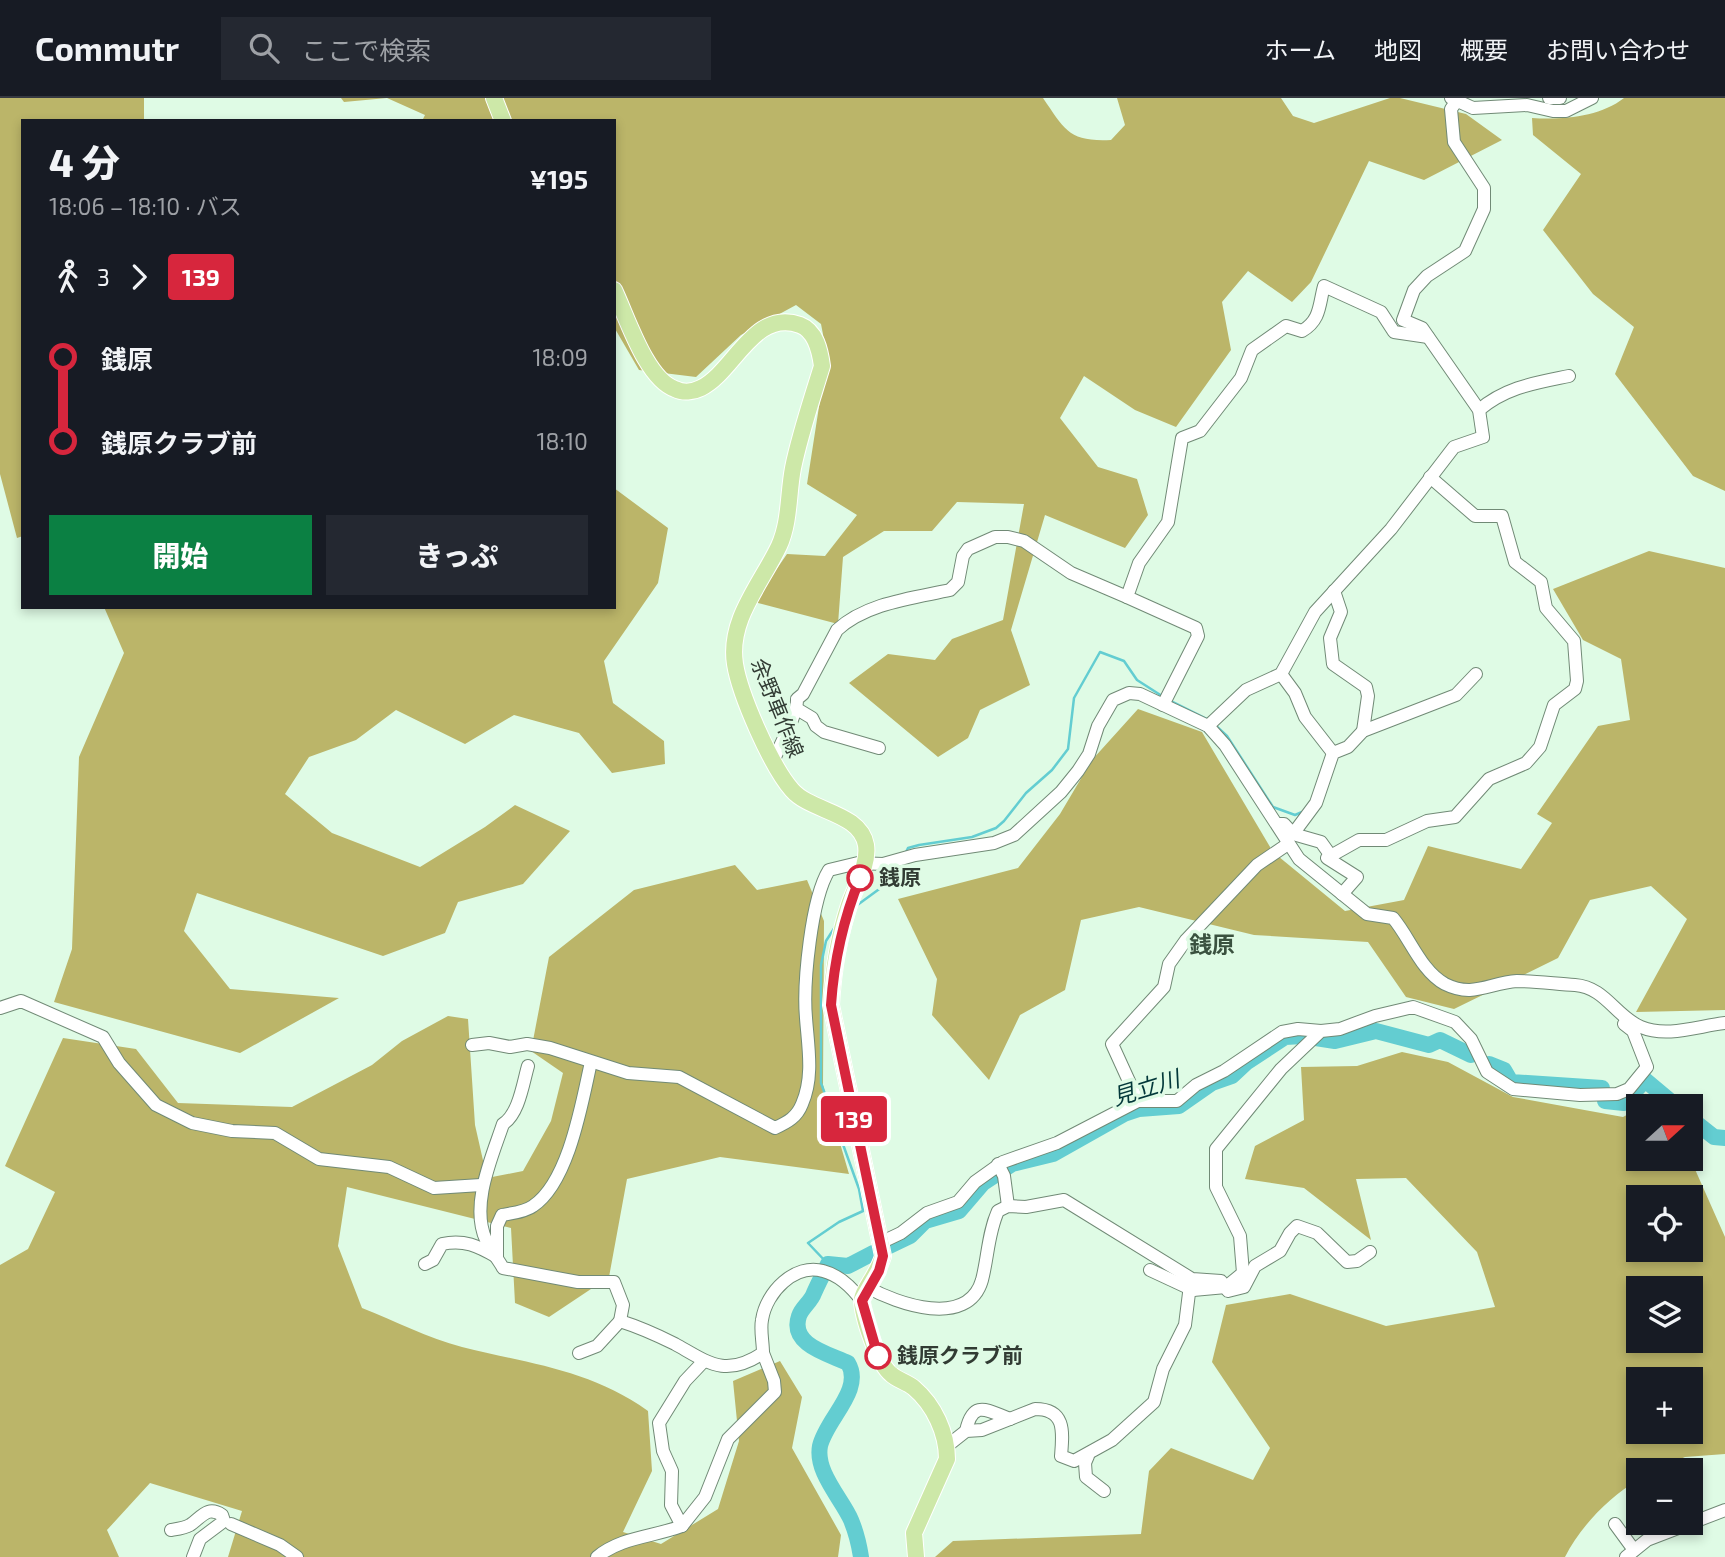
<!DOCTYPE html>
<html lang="ja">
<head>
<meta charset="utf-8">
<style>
  :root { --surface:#171b24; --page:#242831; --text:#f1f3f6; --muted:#9ea1a6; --line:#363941; --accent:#0b8043 }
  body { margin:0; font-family:"Exo 2","Noto Sans JP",sans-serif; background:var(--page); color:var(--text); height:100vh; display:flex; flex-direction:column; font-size:26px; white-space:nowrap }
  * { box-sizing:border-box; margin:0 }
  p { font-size:23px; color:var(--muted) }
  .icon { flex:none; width:38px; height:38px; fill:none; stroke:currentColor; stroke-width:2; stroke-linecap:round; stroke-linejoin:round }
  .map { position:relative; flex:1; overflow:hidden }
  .side { position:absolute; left:21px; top:21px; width:595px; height:490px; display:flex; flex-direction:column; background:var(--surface); border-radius:0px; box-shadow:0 4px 10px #0003 }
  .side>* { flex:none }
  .badge { padding:0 14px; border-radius:5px; font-size:24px; line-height:46px }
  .needle { width:46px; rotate:69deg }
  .buttons { position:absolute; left:1626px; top:996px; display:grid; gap:14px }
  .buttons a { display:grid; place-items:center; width:77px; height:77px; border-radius:0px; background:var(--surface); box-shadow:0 4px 10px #0003; font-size:35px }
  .map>.badge { position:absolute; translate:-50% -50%; box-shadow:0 0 0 4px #fff }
  .legs { display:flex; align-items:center; gap:10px; height:77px; padding:0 28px; font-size:23px }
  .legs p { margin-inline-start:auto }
  .headline { display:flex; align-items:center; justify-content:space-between; height:119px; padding:0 28px }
  h1 { font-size:38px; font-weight:800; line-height:52px }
  .primary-button { display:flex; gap:14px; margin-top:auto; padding:14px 28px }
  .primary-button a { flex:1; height:80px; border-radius:0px; background:var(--accent); color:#fff; font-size:28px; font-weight:800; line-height:80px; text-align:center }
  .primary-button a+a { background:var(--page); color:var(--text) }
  ul { padding:0 28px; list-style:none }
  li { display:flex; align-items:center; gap:24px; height:84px; font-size:26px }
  li i { display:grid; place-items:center; width:10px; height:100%; margin:0 9px; background:currentColor }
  li i::after { content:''; width:18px; height:18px; margin:-9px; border:5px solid; border-radius:50%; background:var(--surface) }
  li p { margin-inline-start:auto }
  li:first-child i { background:linear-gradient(#0000 50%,currentColor 0) }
  li:last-child i { background:linear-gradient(currentColor 50%,#0000 0) }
  header { display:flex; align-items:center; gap:42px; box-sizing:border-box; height:98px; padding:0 35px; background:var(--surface); border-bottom:2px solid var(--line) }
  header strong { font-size:33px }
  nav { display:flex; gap:38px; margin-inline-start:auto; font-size:24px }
  .search { width:490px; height:63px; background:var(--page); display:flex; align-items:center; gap:18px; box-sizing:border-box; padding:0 24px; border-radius:0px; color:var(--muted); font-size:26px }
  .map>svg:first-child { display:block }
</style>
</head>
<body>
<header>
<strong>Commutr</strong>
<div class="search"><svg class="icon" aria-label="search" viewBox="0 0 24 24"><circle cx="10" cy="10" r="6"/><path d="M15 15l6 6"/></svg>ここで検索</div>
<nav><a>ホーム</a><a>地図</a><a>概要</a><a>お問い合わせ</a></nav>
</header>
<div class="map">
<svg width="1725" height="1459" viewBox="0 0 1725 1459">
  <rect width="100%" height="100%" fill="#dffbe5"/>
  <g fill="#bbb569" fill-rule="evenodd">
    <polygon points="0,0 144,0 144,23 23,23 23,438 17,440 0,376"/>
    <path d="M341,0H1043C1065,32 1069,44 1111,42L1125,27L1117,0H1281L1293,18L1314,25L1390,0H1400L1466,16L1502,42L1424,82L1369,63L1311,184L1292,204L1248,173L1222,204L1231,252L1176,329L1135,312L1084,278L1060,320L1098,369L1137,381L1148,417L1125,450L1045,417L1011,532L1030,587L980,612L968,640L938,659L849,585L888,556L935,562L952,541L1003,522L1024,406L957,404L932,433H884L843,459L838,526L754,504L787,456L825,458L857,417L807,386L827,257L821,226L796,207L741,237L696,279L639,272L614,229V23H422L425,17L387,0L344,4Z"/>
    <path d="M1624,0H1725V393L1693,378L1615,276L1634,229L1593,196L1543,132L1581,76L1533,37L1532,20C1562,22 1600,19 1624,0Z"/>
    <polygon points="614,390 668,430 658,485 604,563 613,605 664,643 665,666 612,675 579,635 514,617 465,646 396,612 356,642 309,659 285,696 332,735 420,769 485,729 515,707 570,733 523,786 458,804 445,835 383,858 197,795 184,833 230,891 339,900 240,955 54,904 72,851 79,659 124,555 104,509 614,509"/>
    <polygon points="1649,453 1725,470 1725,912 1636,914 1687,821 1651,788 1590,802 1558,860 1454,911 1406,899 1368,844 1254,837 1139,809 1081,822 1065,892 1020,917 989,982 932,917 937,881 898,801 1018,770 1060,716 1092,662 1138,611 1202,634 1273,754 1345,813 1404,802 1428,748 1521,771 1552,725 1537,716 1598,628 1630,622 1621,561 1583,542 1553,491"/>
    <path d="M735,767L757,792L807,782L824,823L823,987L849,1076L720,1059L627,1081L609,1179L549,1219L515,1205L511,1130L347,1089L338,1148L362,1210C395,1223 428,1240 462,1249C529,1266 589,1271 648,1313L652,1373L623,1434L661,1446L718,1411L739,1343L733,1283L780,1263L802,1299L792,1350L841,1437L838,1459H228L242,1413L150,1385L107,1432L119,1459H0V1167L28,1151L55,1094L5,1068L63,940L136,951L178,1005L292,1009L372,967L402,943L448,918L468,921L475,1027L487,1080L523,1073L551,1023L563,975L531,953L549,859L634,792Z"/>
    <path d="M1402,954L1448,964L1513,999L1623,1019L1638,1011V1060H1690L1725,1139V1356L1685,1359L1655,1372H1638V1382C1609,1399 1580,1429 1565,1459H935L953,1443L1141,1436L1149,1373L1171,1350L1253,1382L1270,1350L1212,1264L1226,1207L1290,1196L1386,1228L1495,1209L1477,1154L1406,1080L1356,1081L1371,1142L1304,1090L1245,1081L1255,1048L1304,1022L1301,969L1357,968ZM1638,1099H1690V1152H1638ZM1638,1190H1690V1242H1638ZM1638,1281H1690V1334H1638Z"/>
  </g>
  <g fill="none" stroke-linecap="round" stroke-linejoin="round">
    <g stroke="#63cdd1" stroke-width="2.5">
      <polyline points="1171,603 1209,622"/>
      <polyline points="1214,626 1227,638 1273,709 1295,717 1302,714"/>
      <polyline points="905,756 908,750 919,747 972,739 996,730 1004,723 1026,695 1052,672 1068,651 1074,600 1100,554 1124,563 1137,582 1162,598"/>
      <polyline points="856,808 882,789 898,767"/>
      <polyline points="828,1166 808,1145 839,1124 863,1113 859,1091 821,985 821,867 826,843 835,829"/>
    </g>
    <g stroke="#63cdd1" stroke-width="16">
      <polyline points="1489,966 1504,972 1511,984 1602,990"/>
      <polyline points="1605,1003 1624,1005 1645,982 1676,1008"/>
      <polyline points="1690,1020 1714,1039 1725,1040"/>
      <polyline points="887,1149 910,1138 925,1123 959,1113 983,1085 1012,1066 1053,1056 1124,1016 1139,1011 1179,1008 1212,985 1232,978 1247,964 1285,939 1303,938 1335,943 1376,933 1429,947 1440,942 1471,957"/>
      <path d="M861,1459C859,1446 856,1434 851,1422C842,1401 815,1374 820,1348C826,1321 864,1292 848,1265C829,1256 789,1247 799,1218C802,1209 811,1204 814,1195C818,1186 823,1176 828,1166L848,1168L873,1155"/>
    </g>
    <g stroke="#718a76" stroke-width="14">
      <g id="minor">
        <polyline points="1451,0 1473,10 1527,7 1553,13 1566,13 1592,0"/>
        <polyline points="1549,0 1560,0"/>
        <path d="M1479,312C1506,289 1535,285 1569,278"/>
        <polyline points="1334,493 1341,514 1330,540 1333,566 1366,589 1368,598 1363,633"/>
        <polyline points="1281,576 1295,595 1305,619 1333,655"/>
        <path d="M1163,607L1198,538L1196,530L1127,499L1139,465L1168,424L1182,340L1200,333L1241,280L1252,252L1286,228L1302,233C1321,222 1319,206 1324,188L1381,214L1394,234L1428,239"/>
        <polyline points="797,611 812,620 816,628 824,634 879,650"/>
        <polyline points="1208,628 1246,592 1281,576 1315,514 1391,431 1454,349 1483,339 1479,312 1422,230 1403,222 1414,192 1427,178 1465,153 1484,111 1484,90 1454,44 1451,11 1456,4"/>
        <path d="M773,664C779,648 798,616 797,601L803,596L837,532C866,505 913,500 950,492L958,484L963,458L968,451L995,439H1008L1024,443L1071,475L1127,499"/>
        <polyline points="1279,726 1284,726 1293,736 1316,705 1333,655 1348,649 1363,633 1456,597 1476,576"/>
        <polyline points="1293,736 1321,744 1331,758"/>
        <polyline points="1342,796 1357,779 1327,760 1359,742 1386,742 1427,723 1455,719 1489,681 1526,665 1540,649 1554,607 1575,591 1577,583 1574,543 1546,510 1541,484 1515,464 1502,418 1475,418 1430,379"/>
        <polyline points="0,910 21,903 103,939 119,965 156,1007 192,1025 232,1033 275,1035 319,1061 389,1069 434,1090 481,1087"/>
        <path d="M472,947L489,945L510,949L527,946L550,950L628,975L679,979L775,1030C788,1024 797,1019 802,1006C814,979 808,948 806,920C803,886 811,801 829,772L858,765L883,766L915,757L994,745L1014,737L1061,694L1078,673L1089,656L1098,628L1113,602L1129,595L1140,596L1208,628L1225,647L1299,761L1367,816L1393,820C1410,840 1421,873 1445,886C1473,900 1489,885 1517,883C1535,883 1557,886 1575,887C1605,889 1616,919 1641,929C1667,940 1698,928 1725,925"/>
        <path d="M528,968C523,985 519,1016 503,1026C492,1059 470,1107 486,1142C490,1152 498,1161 503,1170L578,1184H614L623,1207L620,1223C639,1229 657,1237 675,1246C709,1265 725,1280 763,1255C763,1244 760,1232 762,1222C766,1194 795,1165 823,1173C839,1177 853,1191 862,1203"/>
        <polyline points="1138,1003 1112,946 1164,889 1169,866 1186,842 1257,767 1288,746"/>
        <polyline points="998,1066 1004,1078 1008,1108"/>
        <polyline points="880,1145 901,1135 927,1115 958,1104 975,1084 1003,1064 1057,1045 1138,1003 1177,1003 1196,987 1224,973 1282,934 1298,931 1321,933"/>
        <path d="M425,1166L433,1162L442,1146C464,1141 478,1148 497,1159V1128L502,1117C512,1115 525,1114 533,1108C569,1084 582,1004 591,964"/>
        <polyline points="1150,1172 1193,1192"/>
        <path d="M867,1189C897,1206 968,1231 982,1182C988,1159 988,1135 998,1113L1008,1108L1026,1109L1064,1102L1192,1181L1221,1183L1228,1193L1244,1189L1255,1168L1280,1153L1290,1135L1297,1128L1317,1135L1347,1164L1357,1163L1370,1154"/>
        <polyline points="579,1255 597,1248 620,1223"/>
        <path d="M966,1333C973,1300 988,1313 1010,1321"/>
        <path d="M947,1348L966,1333L982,1332L1035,1311C1066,1311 1063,1334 1061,1358L1074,1363L1112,1342L1154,1304L1163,1271L1185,1227L1189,1195L1193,1192L1226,1189L1243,1175L1240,1138L1216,1089V1051L1281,971L1321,933L1340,931L1375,918L1413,909L1455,924L1471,941L1487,974L1513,991L1580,997L1617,996L1629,991L1647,969L1633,933L1624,926"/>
        <polyline points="1088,1358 1085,1365 1086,1379 1104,1393"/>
        <polyline points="231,1426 280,1447 297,1459"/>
        <polyline points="1615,1426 1634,1452"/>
        <polyline points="682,1428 705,1399 728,1341 775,1294 774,1283 763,1255"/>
        <path d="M171,1432C177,1431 185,1430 190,1427C201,1420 207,1407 222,1417L224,1423L200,1441L193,1459"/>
        <path d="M597,1459C621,1439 653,1439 682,1428L671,1407L672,1373L663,1353L659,1325L685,1283L703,1264"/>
        <polyline points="1626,1459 1647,1442 1725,1412"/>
      </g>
    </g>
    <g stroke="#fff" stroke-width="18">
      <g id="major">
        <polyline points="494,0 503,23"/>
        <path d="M614,192C627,219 646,281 675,291C683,295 693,294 701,290C734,274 754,210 800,227C816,233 820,253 822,268C812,301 800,336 793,370C788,396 790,424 779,448C761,486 728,522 735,566C740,597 771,668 792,692C811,714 860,714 866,747C869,767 855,789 849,807C838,840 833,873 831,907L883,1158C879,1174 863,1192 862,1201C862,1218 878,1266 891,1276C897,1282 907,1284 914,1290C934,1307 947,1335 947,1361L914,1435L916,1459"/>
      </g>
    </g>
    <use href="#minor" stroke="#fff" stroke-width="12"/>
    <use href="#major" stroke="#cde8a8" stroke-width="16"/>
  </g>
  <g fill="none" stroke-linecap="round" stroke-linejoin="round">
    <g stroke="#fff" stroke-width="16">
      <path id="line-1" d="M860,780C843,822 834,862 831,907L883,1158L879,1173L862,1203L878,1258"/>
    </g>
    <use href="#line-1" stroke="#d7263d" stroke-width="10"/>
  </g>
  <g fill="#fff" stroke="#d7263d" stroke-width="3.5">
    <circle cx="860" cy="780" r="12"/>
    <circle cx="878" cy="1258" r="12"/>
  </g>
  <g text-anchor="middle" stroke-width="7" stroke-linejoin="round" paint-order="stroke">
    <g font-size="21" fill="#313b33" stroke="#dffbe5">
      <text transform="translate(777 610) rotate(68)" y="7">余野車作線</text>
    </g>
    <g font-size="21" font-weight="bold" fill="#313b33" stroke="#dffbe5" text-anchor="start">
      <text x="879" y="787">銭原</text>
      <text x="897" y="1265">銭原クラブ前</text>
    </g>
    <g font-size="23" font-weight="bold" fill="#3a513f" stroke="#dffbe5">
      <text x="1212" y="855">銭原</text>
    </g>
    <g font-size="23" font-style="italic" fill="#023739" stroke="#dffbe5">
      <text transform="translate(1146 990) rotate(-17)" y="8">見立川</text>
    </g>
  </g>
</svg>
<div class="buttons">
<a><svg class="needle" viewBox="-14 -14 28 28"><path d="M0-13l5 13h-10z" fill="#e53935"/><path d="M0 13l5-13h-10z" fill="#9ea1a6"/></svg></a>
<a><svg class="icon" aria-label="locate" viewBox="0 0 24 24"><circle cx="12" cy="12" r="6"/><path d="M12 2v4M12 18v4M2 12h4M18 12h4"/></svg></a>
<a><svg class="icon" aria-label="layers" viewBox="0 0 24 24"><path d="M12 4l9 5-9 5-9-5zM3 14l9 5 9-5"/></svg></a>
<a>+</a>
<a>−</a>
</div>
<b class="badge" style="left:854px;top:1021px;background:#d7263d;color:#fff">139</b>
<section class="side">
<div class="headline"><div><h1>4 分</h1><p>18:06 – 18:10 · バス</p></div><b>¥195</b></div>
<div class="legs"><svg class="icon" aria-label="walk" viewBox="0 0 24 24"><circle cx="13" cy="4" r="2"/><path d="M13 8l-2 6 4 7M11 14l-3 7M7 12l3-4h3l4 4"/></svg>3<svg class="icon" aria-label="forward" viewBox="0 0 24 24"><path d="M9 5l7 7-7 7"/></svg><b class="badge" style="background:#d7263d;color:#fff">139</b></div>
<ul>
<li><i style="color:#d7263d"></i><b>銭原</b><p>18:09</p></li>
<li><i style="color:#d7263d"></i><b>銭原クラブ前</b><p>18:10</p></li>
</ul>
<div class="primary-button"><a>開始</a><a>きっぷ</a></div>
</section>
</div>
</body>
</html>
